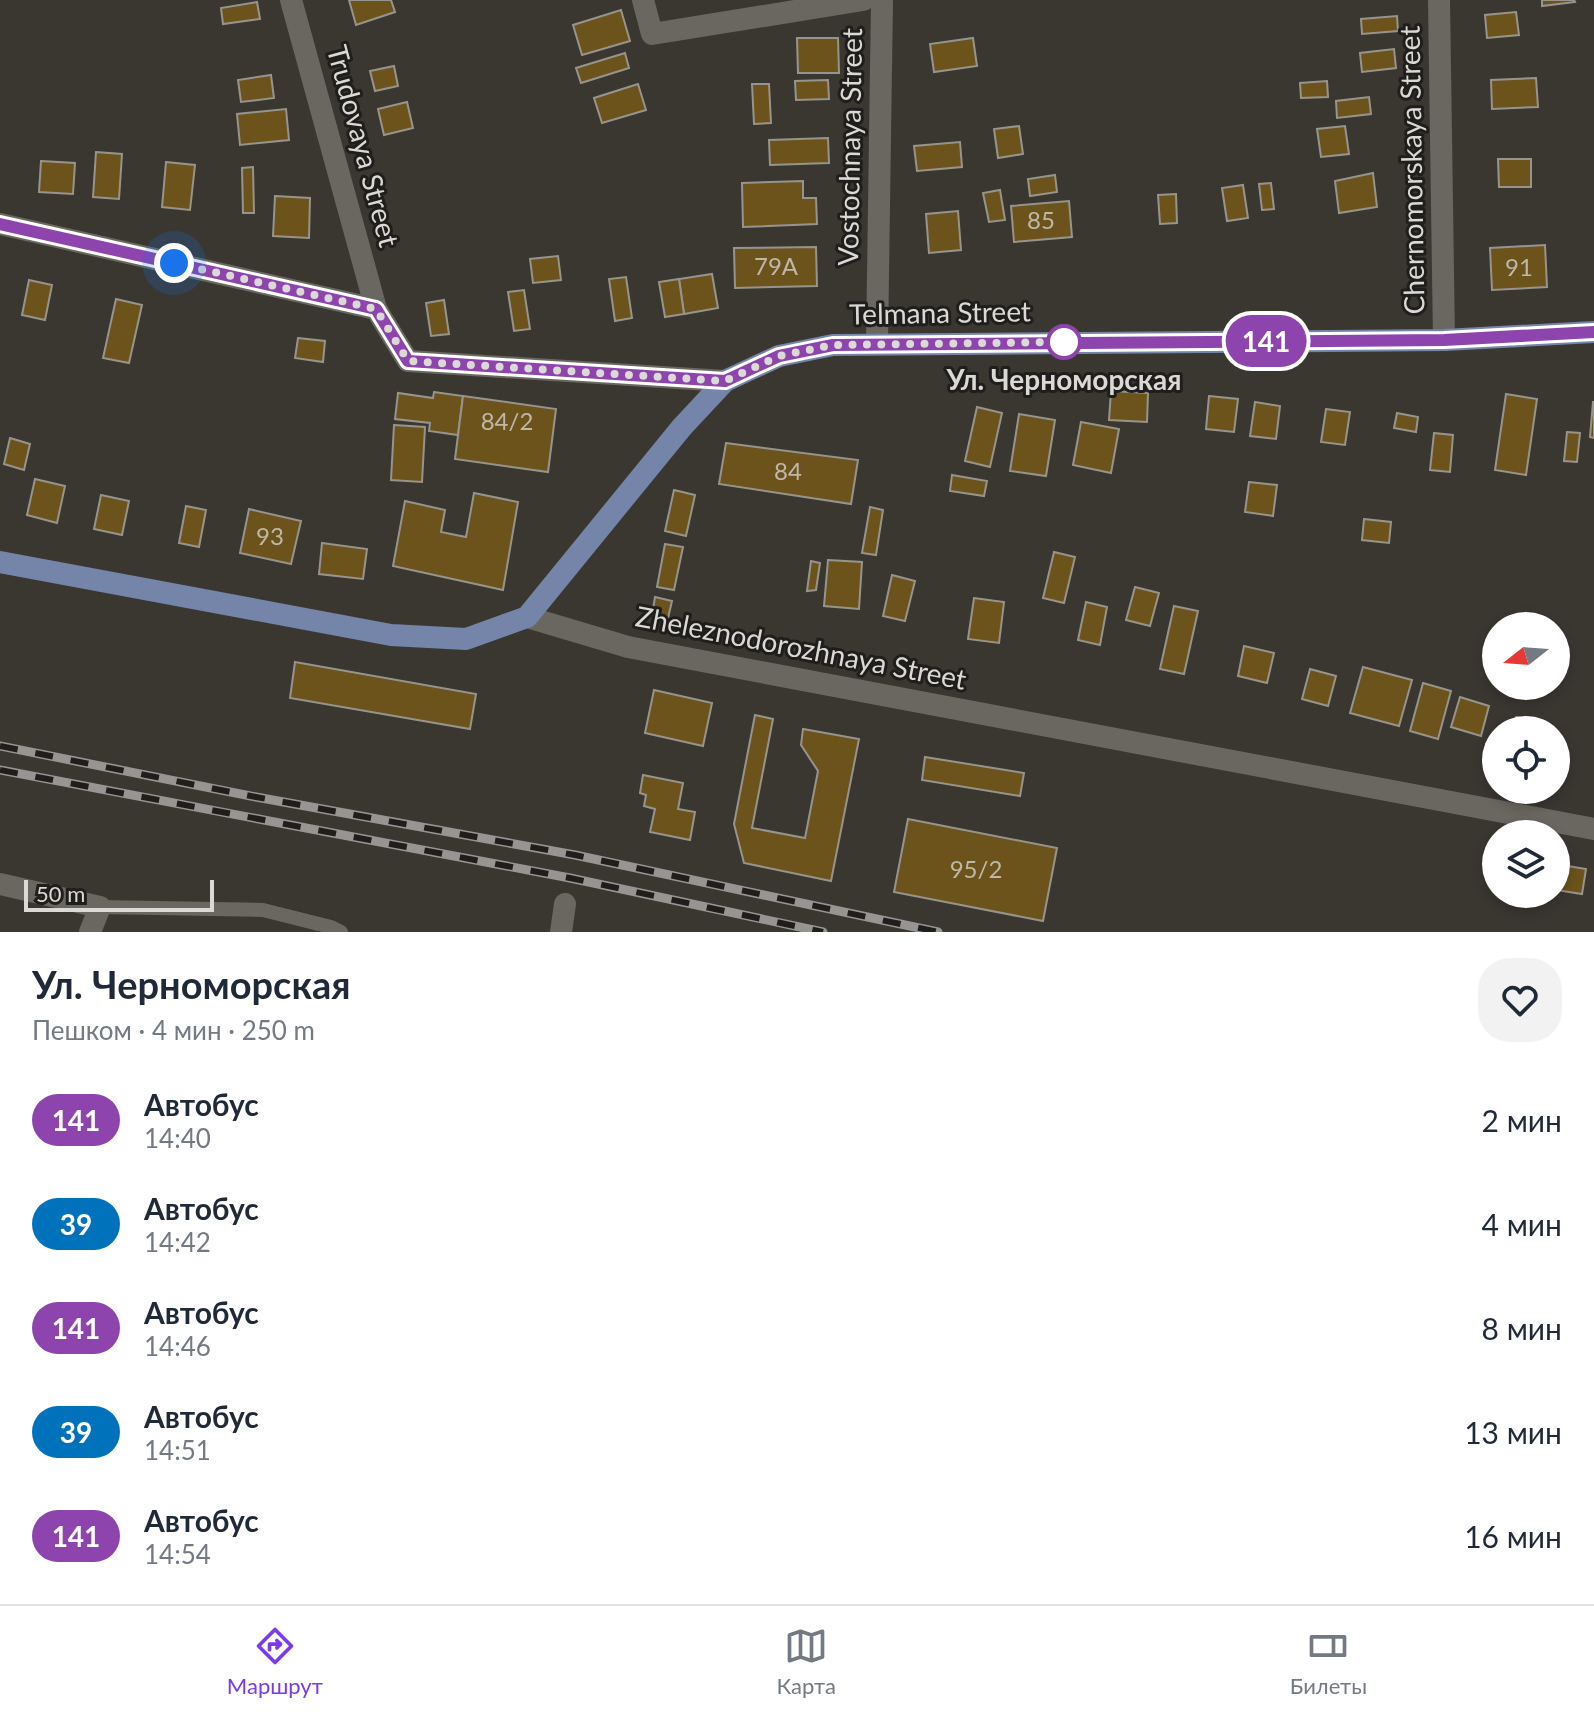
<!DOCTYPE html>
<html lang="ru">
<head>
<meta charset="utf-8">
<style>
  :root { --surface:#fff; --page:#f2f2f3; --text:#1f2937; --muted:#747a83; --line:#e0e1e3; --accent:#7c3aed }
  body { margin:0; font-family:Lato,sans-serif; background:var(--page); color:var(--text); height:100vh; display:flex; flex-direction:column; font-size:30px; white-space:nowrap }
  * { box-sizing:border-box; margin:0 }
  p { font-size:26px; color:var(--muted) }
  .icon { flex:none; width:44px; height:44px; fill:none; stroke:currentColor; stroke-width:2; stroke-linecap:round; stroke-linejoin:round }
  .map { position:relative; height:932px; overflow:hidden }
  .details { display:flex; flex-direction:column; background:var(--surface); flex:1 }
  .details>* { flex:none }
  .badge { padding:0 16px; border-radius:26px; font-size:28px; line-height:52px }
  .needle { width:52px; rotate:253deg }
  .tools { position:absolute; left:1482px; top:612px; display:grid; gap:16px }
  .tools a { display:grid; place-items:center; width:88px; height:88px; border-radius:50%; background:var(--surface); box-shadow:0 4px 12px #0003; font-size:40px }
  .scale { position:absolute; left:24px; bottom:20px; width:190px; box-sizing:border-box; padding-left:8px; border:4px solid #dbd9d6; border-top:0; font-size:22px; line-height:28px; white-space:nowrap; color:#dbd9d6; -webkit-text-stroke:6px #201e1c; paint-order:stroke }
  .you { position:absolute; width:40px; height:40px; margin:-20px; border:6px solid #fff; border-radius:50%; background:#1a73e8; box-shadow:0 0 0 12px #1a73e833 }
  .map>.badge { position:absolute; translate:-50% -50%; box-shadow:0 0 0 4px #fff }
  .round { display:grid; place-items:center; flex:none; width:84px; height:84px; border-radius:32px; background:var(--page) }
  .headline { display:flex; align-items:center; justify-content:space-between; height:136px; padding:0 32px }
  h1 { font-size:38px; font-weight:700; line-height:60px }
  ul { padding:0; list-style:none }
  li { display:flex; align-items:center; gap:24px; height:104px; padding:0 32px }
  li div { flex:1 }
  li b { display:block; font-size:30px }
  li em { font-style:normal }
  li .badge { min-width:88px; font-weight:700; text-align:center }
  .tab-bar { display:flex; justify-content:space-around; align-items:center; height:112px; border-top:2px solid var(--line); background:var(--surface); font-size:22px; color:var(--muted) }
  .tab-bar a { display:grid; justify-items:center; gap:4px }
  .tab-bar .current { color:var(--accent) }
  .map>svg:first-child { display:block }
</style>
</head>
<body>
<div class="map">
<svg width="1594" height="932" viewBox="0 0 1594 932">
  <rect width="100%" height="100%" fill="#3a3731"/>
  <g fill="#6c531c" stroke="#97938d" stroke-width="2">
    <polygon points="349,0 391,0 395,12 356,25"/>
    <polygon points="1542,0 1574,0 1575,2 1542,6"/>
    <polygon points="257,2 260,19 223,24 221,8"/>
    <polygon points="621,10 630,41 582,55 573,25"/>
    <polygon points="1516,12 1519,35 1487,38 1485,15"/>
    <polygon points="1397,16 1398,31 1362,34 1361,19"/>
    <polygon points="797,38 838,38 839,73 798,73"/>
    <polygon points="973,38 977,66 934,72 930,44"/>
    <polygon points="1394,49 1396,68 1362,72 1360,53"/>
    <polygon points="625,53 629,68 581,83 576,68"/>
    <polygon points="394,66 398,86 375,91 370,71"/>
    <polygon points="271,75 274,98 241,102 238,80"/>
    <polygon points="1536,78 1538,107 1492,109 1491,80"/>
    <polygon points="828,80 829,99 796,100 795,81"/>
    <polygon points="1327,81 1328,97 1301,98 1300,83"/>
    <polygon points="638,84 646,110 602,123 594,98"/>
    <polygon points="752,84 769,84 771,123 754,124"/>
    <polygon points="1369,97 1371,114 1337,118 1336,101"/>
    <polygon points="407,102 413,128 384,135 378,109"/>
    <polygon points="286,109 289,140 240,145 237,114"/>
    <polygon points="1019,126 1023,154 998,158 994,129"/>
    <polygon points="1345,126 1349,154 1321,157 1317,129"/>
    <polygon points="828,138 829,163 770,165 769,140"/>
    <polygon points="960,142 962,167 917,171 914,146"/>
    <polygon points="96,152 122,154 119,199 93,197"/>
    <polygon points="1498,159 1531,159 1531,187 1499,187"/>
    <polygon points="41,161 75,163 73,194 39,192"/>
    <polygon points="166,162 195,165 190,210 162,207"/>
    <polygon points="253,167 254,213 243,213 242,168"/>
    <polygon points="1373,173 1377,207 1339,213 1335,181"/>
    <polygon points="1055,175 1057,192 1030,196 1028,179"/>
    <polygon points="803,181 803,198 816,198 817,224 743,227 742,183"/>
    <polygon points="1271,183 1274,209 1262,210 1259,184"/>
    <polygon points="1243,185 1248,218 1227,221 1222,188"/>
    <polygon points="1000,190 1005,220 989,222 983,193"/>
    <polygon points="1176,194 1177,223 1160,224 1158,195"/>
    <polygon points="275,196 310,198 309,238 273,236"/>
    <polygon points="1069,201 1072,237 1014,242 1011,206"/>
    <polygon points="958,211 961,250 929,253 926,214"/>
    <polygon points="1545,245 1547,287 1492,290 1490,248"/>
    <polygon points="816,247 817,286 735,288 734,248"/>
    <polygon points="558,256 561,280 533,283 530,259"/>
    <polygon points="712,274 718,308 684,314 679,279"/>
    <polygon points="626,277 632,318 615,321 609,279"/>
    <polygon points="679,279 684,314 665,317 659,282"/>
    <polygon points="29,280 52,285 45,320 22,315"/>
    <polygon points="524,290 530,329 514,331 508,292"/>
    <polygon points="116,299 142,305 129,363 103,358"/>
    <polygon points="444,300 449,334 431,336 426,303"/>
    <polygon points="298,338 325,341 323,362 295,358"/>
    <polygon points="1111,391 1148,393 1147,422 1109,420"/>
    <polygon points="434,392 463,396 458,435 429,431 430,423 395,419 398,393 433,398"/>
    <polygon points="1506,394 1537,399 1526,475 1495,470"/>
    <polygon points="463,396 556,409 548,472 455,459"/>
    <polygon points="1209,396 1238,399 1234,432 1206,429"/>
    <polygon points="1255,402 1280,406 1276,439 1250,436"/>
    <polygon points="1593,402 1594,402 1594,438 1590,437"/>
    <polygon points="977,407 1002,413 990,467 965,461"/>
    <polygon points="1326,409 1350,412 1345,445 1321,442"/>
    <polygon points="1397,413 1418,417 1416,432 1394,428"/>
    <polygon points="1019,414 1055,420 1046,476 1010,471"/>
    <polygon points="1081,422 1119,429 1111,473 1073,465"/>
    <polygon points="394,425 425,427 422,482 391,480"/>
    <polygon points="1567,432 1580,433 1577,462 1564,461"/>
    <polygon points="1434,433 1453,435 1450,472 1430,470"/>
    <polygon points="10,438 30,444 24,470 4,464"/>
    <polygon points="726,443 858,460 851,504 719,484"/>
    <polygon points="952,475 987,481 984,496 950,491"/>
    <polygon points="35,479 65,486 57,523 27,515"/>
    <polygon points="1249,482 1277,485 1273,516 1245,512"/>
    <polygon points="674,490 695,495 686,536 665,531"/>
    <polygon points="474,493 518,502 503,590 393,566 405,501 445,510 441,532 466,537"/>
    <polygon points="101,495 129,501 122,535 94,529"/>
    <polygon points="186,506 206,510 199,547 179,543"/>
    <polygon points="870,507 883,510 876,555 862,553"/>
    <polygon points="249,509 301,521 291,564 240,553"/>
    <polygon points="1364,519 1391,522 1389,543 1362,540"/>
    <polygon points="322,543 367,549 363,579 319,574"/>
    <polygon points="665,544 683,547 674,590 657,587"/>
    <polygon points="1054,552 1075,557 1064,603 1043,598"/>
    <polygon points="828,560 862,562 859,609 824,606"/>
    <polygon points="811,561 820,563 816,590 807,591"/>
    <polygon points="892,575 915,581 905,621 883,616"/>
    <polygon points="1135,587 1159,593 1150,626 1126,620"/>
    <polygon points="655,597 672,601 668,618 652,615"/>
    <polygon points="974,598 1004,602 999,643 968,639"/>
    <polygon points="1086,602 1107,607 1100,645 1078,640"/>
    <polygon points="1174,606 1198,611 1184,674 1160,669"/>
    <polygon points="1244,646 1274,653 1267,683 1238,676"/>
    <polygon points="295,662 476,694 470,729 290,698"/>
    <polygon points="1363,667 1412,680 1399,726 1350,713"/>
    <polygon points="1310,669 1336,676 1328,706 1302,699"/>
    <polygon points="1423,683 1451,691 1438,739 1410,731"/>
    <polygon points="654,690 712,703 703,746 645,733"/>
    <polygon points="1460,697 1489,706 1481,736 1451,727"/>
    <polygon points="755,715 773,719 752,828 805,838 818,771 801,745 803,729 859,739 831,881 744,863 734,824"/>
    <polygon points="1516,717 1541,723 1540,730 1513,730"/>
    <polygon points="925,757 1024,773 1020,796 922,780"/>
    <polygon points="643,775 683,783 678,809 695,812 690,840 650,832 655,809 644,806 646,795 640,793"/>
    <polygon points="908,819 1057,848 1043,921 894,892"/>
    <polygon points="1556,864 1586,869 1582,894 1556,890"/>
  </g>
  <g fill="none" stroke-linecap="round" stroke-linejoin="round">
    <polyline stroke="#6a6760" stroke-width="14" points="100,907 263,910 331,927 341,932"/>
    <g stroke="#6a6760" stroke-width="22">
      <polyline points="291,0 376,309"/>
      <polyline points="643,0 652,34 863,0"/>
      <polyline points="1439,0 1444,340"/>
      <polyline points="0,224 376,309 408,361 725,381"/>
      <polyline points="877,343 882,0"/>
      <polyline points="527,617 628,647 1594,829"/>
      <polyline points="0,884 100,907 90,932"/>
      <polyline points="561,932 565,904"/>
    </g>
    <polyline stroke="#7584a9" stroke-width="22" points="0,562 391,635 466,639 527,617 682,427 725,381 779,356 833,345 1444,340 1594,332"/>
    <g stroke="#979591" stroke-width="9">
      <g id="rail">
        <polyline points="0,746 256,797 575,855 938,932"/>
        <polyline points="0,770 570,878 823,932"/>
      </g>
    </g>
    <use href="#rail" stroke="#201e1c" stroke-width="6" stroke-dasharray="18" stroke-linecap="butt"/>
  </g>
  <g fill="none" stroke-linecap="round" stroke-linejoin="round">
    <g stroke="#fff" stroke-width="18">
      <polyline id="line" points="0,224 376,309 408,361 725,381 779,356 833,345 1444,340 1594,332"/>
    </g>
    <use href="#line" stroke="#8e44ad" stroke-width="12"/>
    <polyline stroke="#dbd9d6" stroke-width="8" stroke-dasharray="0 14.4" points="174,263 376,309 408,361 725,381 779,356 833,345 1066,342 1064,342"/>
  </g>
  <circle fill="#fff" stroke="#8e44ad" stroke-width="4" cx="1064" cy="342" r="16"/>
  <g text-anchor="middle" stroke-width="6" stroke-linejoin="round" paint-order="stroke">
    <g font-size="24" fill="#bfb8a8">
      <text x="1041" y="229">85</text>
      <text x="776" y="275">79А</text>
      <text x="1519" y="276">91</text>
      <text x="507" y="430">84/2</text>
      <text x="788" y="480">84</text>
      <text x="270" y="545">93</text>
      <text x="976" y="878">95/2</text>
    </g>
    <g font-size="28" fill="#dbd9d6" stroke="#201e1c">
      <text transform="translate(363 146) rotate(75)" y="10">Trudovaya Street</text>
      <text transform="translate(850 147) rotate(-89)" y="10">Vostochnaya Street</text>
      <text transform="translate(1412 170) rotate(-91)" y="10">Chernomorskaya Street</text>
      <text transform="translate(940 313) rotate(-1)" y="10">Telmana Street</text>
      <text transform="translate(801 648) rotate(11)" y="10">Zheleznodorozhnaya Street</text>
    </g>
    <g font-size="28" font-weight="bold" fill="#dbd9d6" stroke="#201e1c">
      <text x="1064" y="390">Ул. Черноморская</text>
    </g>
  </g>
</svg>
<div class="tools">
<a><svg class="needle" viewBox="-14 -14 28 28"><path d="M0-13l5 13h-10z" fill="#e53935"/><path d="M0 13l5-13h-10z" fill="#747a83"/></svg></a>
<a><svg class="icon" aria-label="locate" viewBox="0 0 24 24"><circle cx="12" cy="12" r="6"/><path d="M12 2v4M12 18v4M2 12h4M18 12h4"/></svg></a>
<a><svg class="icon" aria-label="layers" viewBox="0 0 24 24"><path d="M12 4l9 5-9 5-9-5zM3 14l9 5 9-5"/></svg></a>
</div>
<div class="scale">50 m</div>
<div class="you" style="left:174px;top:263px"></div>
<b class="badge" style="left:1266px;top:341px;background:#8e44ad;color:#fff">141</b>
</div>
<section class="details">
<div class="headline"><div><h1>Ул. Черноморская</h1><p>Пешком · 4 мин · 250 m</p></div><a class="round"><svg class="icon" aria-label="heart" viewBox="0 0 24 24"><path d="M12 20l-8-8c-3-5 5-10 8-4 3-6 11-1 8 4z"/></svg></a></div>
<ul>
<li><span class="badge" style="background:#8e44ad;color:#fff">141</span><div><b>Автобус</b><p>14:40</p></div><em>2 мин</em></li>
<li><span class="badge" style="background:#0072bc;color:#fff">39</span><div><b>Автобус</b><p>14:42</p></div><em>4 мин</em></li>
<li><span class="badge" style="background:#8e44ad;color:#fff">141</span><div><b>Автобус</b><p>14:46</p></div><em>8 мин</em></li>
<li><span class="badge" style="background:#0072bc;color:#fff">39</span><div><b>Автобус</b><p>14:51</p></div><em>13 мин</em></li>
<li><span class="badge" style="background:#8e44ad;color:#fff">141</span><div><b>Автобус</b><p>14:54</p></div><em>16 мин</em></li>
</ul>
</section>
<nav class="tab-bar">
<a class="current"><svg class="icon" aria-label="directions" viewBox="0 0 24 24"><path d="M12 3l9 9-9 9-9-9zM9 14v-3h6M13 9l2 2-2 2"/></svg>Маршрут</a>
<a><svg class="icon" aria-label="map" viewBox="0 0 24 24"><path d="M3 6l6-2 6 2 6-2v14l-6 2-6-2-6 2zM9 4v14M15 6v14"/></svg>Карта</a>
<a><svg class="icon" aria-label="tickets" viewBox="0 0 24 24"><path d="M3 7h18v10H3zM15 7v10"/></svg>Билеты</a>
</nav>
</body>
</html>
